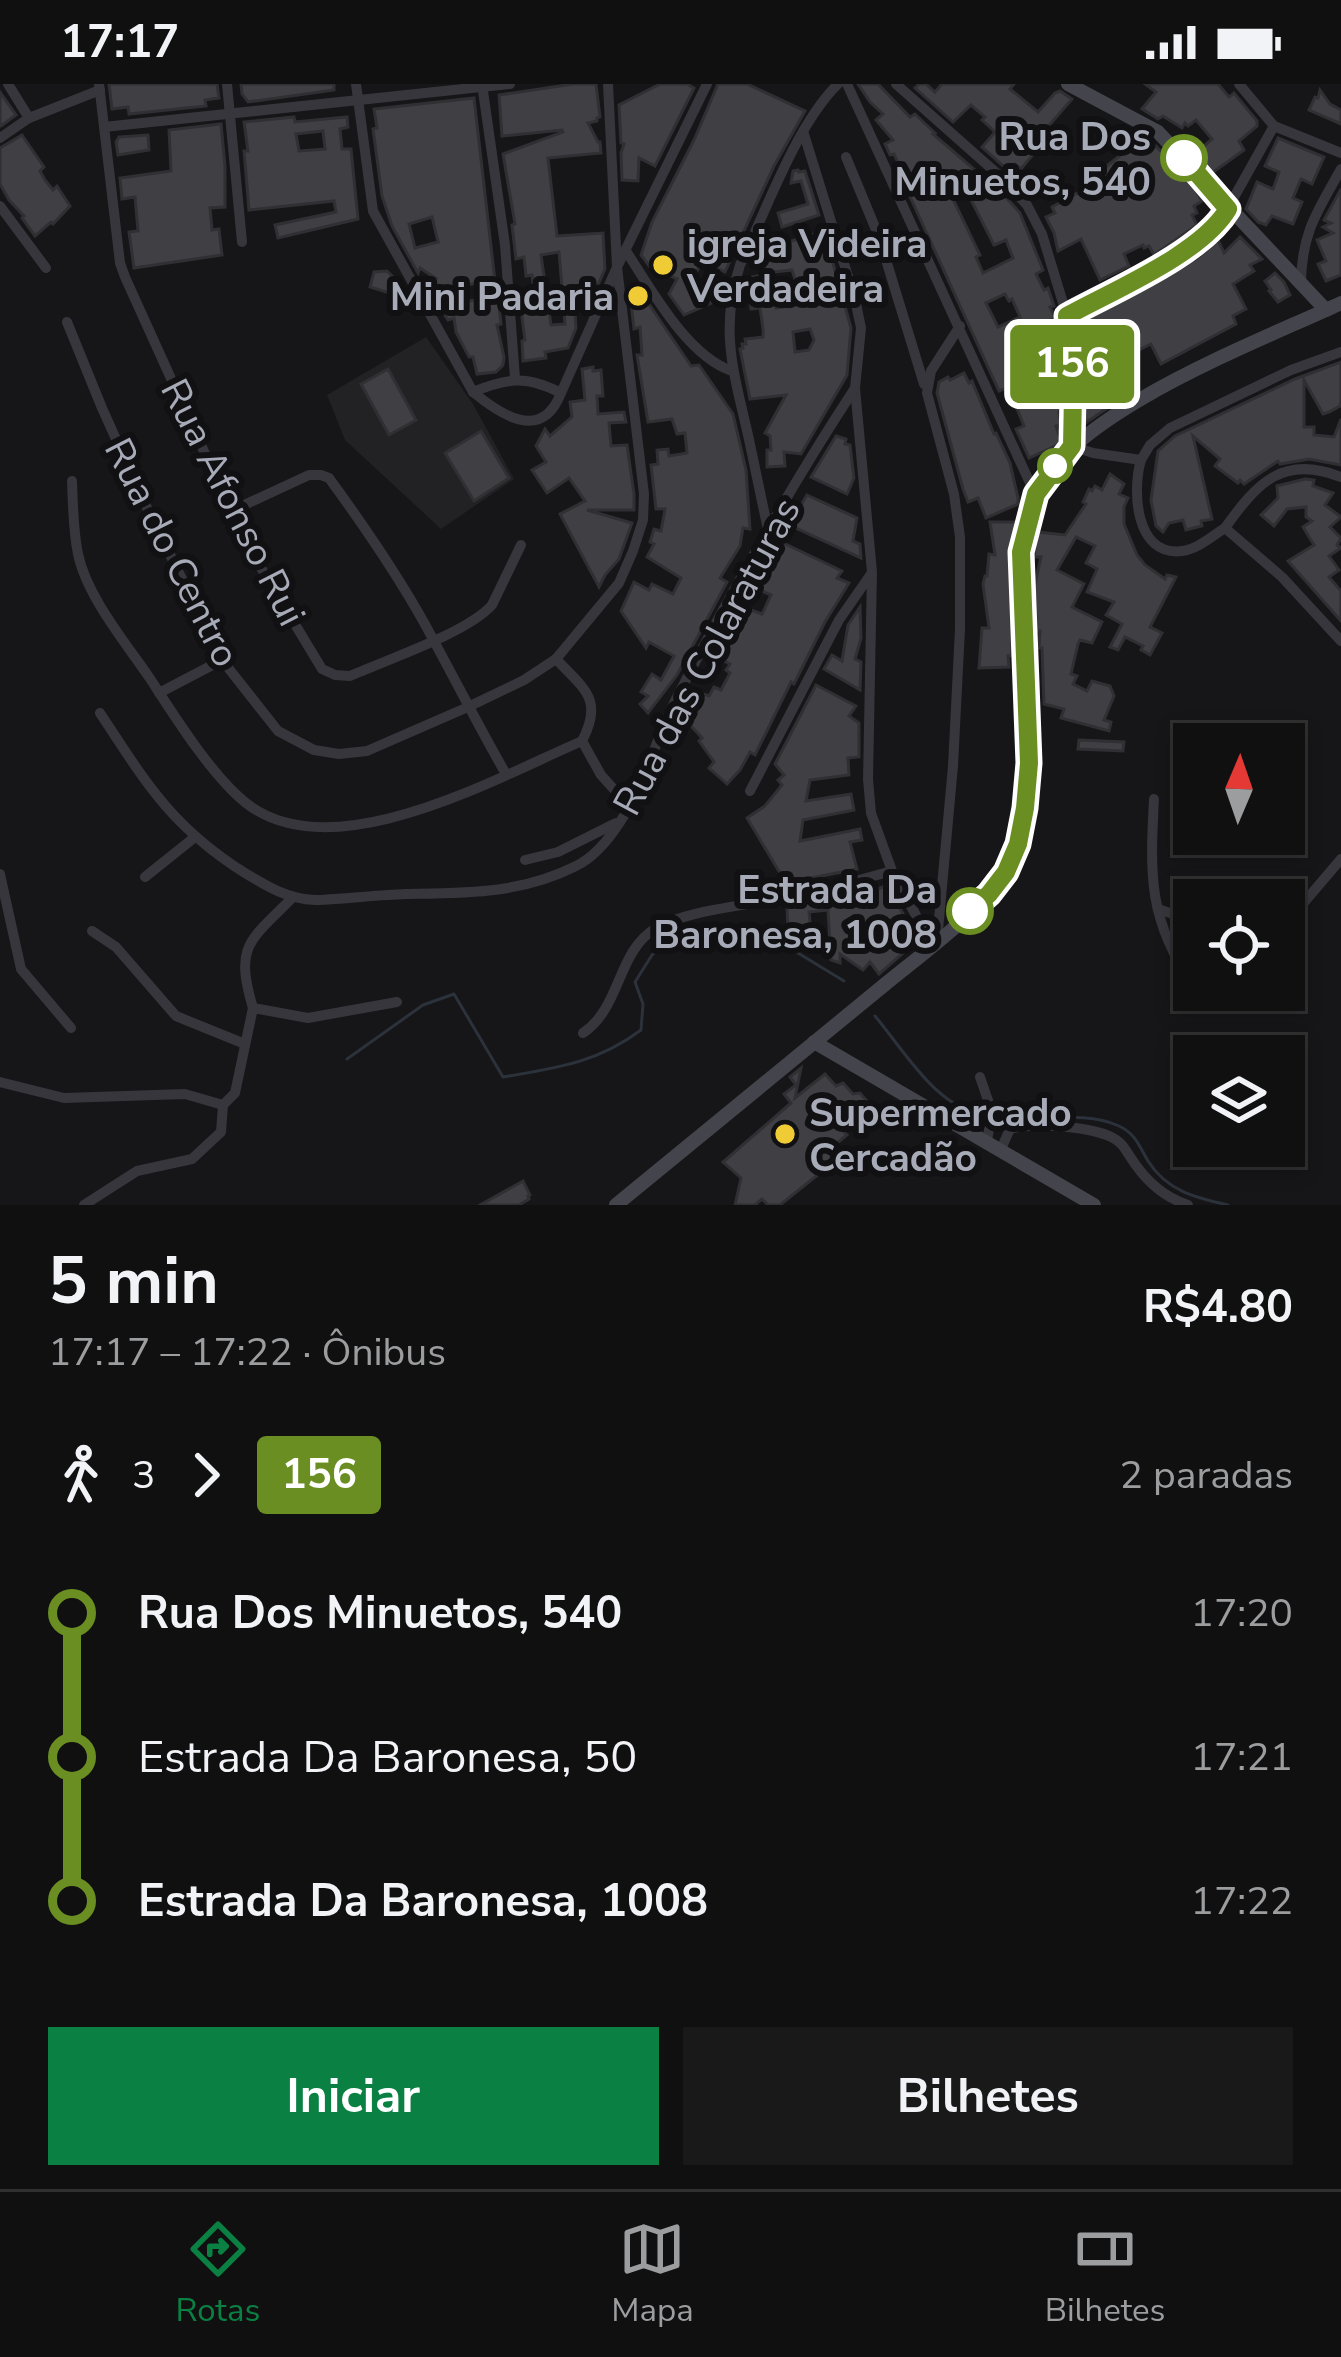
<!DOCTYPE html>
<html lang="pt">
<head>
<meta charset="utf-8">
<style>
  :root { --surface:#101011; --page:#19191a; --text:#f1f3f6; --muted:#9c9d9f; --line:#303031; --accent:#0b8043 }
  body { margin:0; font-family:"Nunito Sans",sans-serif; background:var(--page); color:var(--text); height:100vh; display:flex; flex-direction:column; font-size:45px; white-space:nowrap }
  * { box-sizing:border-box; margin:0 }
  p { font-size:39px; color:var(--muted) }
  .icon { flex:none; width:66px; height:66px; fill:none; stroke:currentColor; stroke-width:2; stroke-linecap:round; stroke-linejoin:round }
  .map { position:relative; height:1121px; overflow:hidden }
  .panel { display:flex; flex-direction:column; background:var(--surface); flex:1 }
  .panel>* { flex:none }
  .badge { padding:0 24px; border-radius:9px; font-size:42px; line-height:78px }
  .needle { width:78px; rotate:2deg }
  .controls { position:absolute; left:1173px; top:639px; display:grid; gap:24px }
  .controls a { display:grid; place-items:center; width:132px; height:132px; border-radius:0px; background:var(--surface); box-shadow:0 6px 18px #0003,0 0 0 3px var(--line); font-size:60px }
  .map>.badge { position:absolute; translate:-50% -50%; box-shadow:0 0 0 6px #fff }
  .legs { display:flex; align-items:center; gap:18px; height:132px; padding:0 48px; font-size:39px }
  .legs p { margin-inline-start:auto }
  .head { display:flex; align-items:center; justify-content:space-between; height:204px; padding:0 48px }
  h1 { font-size:66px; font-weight:700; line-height:90px }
  .button { display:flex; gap:24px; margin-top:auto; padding:24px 48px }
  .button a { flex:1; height:138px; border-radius:0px; background:var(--accent); color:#fff; font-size:48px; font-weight:700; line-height:138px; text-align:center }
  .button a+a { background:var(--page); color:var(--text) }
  ul { padding:0 48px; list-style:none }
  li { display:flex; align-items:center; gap:42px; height:144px; font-size:45px }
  li i { display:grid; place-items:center; width:18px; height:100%; margin:0 15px; background:currentColor }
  li i::after { content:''; width:30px; height:30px; margin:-15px; border:9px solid; border-radius:50%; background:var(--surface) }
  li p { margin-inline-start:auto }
  li:first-child i { background:linear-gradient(#0000 50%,currentColor 0) }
  li:last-child i { background:linear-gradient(currentColor 50%,#0000 0) }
  .status { display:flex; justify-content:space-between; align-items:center; height:84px; padding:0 60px; background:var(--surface); direction:ltr }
  .status svg { height:33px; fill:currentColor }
  .dock { display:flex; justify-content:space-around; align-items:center; height:168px; border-top:3px solid var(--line); background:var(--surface); font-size:33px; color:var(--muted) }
  .dock a { display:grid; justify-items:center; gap:6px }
  .dock .current { color:var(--accent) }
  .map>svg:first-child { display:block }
</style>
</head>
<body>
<div class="status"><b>17:17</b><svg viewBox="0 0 49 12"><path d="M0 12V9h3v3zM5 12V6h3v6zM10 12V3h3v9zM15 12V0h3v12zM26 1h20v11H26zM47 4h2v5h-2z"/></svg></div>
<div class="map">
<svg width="1341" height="1121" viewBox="0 0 1341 1121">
  <rect width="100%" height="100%" fill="#161517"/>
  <polygon fill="#222124" points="426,253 473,320 514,395 441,445 345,356 327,311"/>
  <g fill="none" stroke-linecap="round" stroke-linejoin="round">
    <g stroke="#2c323b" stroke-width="3">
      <path d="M875,932C906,969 936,1024 987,1032"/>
      <path d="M347,975L423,921L454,910L503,993C556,984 597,979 641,946L643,920L635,898L652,871L673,852L718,846L765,849L844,897"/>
      <path d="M996,1034C1035,1041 1081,1024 1119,1042C1136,1050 1139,1062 1148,1077C1167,1107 1196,1114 1228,1121"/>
    </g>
  </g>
  <g fill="#403f44" stroke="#302f33" stroke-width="3" fill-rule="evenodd">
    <polygon points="109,0 217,0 219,14 205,16 206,22 129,30 128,23 112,25"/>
    <polygon points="241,0 334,0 334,6 248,18 242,10"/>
    <path d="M573,0H596L600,33L597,34V37L588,39L598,58H600L601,69L548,74L557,152L603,149L605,185L594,210H587V220L582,221L583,228L575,229L576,244L568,264L545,268L546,274L523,277L522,257L525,256L519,211L534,209L532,191L526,192L524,173L516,175L512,141L515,140L503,70L563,48L562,46L502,52L499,11ZM559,168L565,240L551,241L541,171Z"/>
    <polygon points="660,0 687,0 694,4 655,82 639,74 638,97 622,96 621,69 624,60 621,59 619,21"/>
    <polygon points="718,0 747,0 805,27 774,82 725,188 702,177 696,189 696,197 720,208 716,217 684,231 669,210 677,195 650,183 641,171 652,138 694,56"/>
    <path d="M858,0H878L910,33L915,30L935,49L933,50L1003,110L1020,129L1043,186L1036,190L1044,206L1048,204L1054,222L1050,223L1055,234L1039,241L1042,249L1032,254L1053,303L1063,299L1064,326L1059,328L1061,340L1056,342L1062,359L1029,374L1016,345L1024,342L1015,320L1019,318L1012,302L999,307L901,93L904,92L894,70L890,71L885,60L893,56L876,36L883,30L870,18ZM965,104L994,161L1006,156L1013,174L983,189L976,173L980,171L951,111ZM1005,210L1009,217L1012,215L1020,233L998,243L986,219Z"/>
    <polygon points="919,0 926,0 935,8 942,0 1014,0 1010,5 1038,28 1055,9 1060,7 1072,15 1032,61 1036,67 1021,85 1015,80 1009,87 982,63 995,48 982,36 985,33 971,21 953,38 915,4"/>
    <polygon points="1145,0 1218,0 1229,13 1234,9 1257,37 1257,42 1239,57 1244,66 1212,89 1196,69 1212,55 1196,36 1188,42 1185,39 1182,44 1163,32 1158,35 1142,25 1156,8"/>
    <polygon points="1320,6 1330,20 1341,26 1341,40 1309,26 1315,13 1318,14"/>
    <polygon points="0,8 16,31 1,42 0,41"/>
    <path d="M474,14L495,197L458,202L460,218L498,213L501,240L497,241L504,273L503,281L496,288L477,290L473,273H469L456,248L454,234L448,236L426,202L425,196L435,194L420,184L418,189L392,142L382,112L373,45L377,44L374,25ZM432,133L438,158L415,164L409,140Z"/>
    <path d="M294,33L295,38L347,33L348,43L340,45L342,65H351L358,135L278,154L275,141L336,128L334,117L249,126L244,67H248L244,38ZM323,47L325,65L299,67L296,50Z"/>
    <polygon points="221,40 225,82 225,123 210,124 212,146 219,145 222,171 134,184 129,148 138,147 135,113 122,115 120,94 171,87 169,46"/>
    <polygon points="1125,43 1151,57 1194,103 1202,117 1194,122 1197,129 1192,131 1197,141 1154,171 1149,162 1144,164 1143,161 1124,170 1129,182 1100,196 1081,155 1058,167 1054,149 1046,133 1055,129 1052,123 1086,104 1087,98 1105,89 1103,85 1122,70 1113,57"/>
    <polygon points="22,51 44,83 40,87 45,96 53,106 57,102 70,122 53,140 51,138 35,152 22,134 24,132 9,116 0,100 0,64"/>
    <polygon points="148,51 149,66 118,71 116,58 119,53"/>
    <polygon points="1278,54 1324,73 1312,100 1301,95 1293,114 1302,118 1293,140 1272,132 1266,141 1258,138 1246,125 1257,98 1273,105 1279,88 1265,82"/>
    <polygon points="798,86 799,88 805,87 819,131 782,143 778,129 808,120 801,97 791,99 793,87"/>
    <polygon points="1341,105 1341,191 1326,197 1318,180 1326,177 1317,156 1333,149 1323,143 1331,139 1324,136"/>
    <path d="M824,147L851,244L847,291L801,370L784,368L785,382L767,383V366H771L770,352L765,349L786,311L750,315L740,265L743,264L742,260H746L745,255L763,253V245L760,224L751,225L747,199H752V193L768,190L769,207L773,206L776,224L803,220L792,186L765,189L764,170L778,169V161ZM810,245L814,256L809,266L795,268L793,248Z"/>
    <polygon points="1240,153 1262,175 1250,181 1254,187 1233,200 1246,225 1233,232 1236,240 1161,280 1151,260 1127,272 1135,289 1115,298 1122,314 1084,340 1081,281 1091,276 1087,267 1102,259 1089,231 1196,175 1218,156 1224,169"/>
    <polygon points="387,187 399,199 405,210 389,213 390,209 370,203 374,188"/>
    <polygon points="1275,189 1284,198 1290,211 1278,218 1269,207 1271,206 1265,197"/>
    <polygon points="638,204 691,282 699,281 733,330 746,386 750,445 743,444 740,462 720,494 727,498 677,591 648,629 640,620 648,612 641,608 652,590 661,596 674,572 649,558 646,564 621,527 634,498 649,506 652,500 673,510 681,494 647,473 654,460 650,458 654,445 661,447 665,425 656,425 651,381 658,380 657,366 668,365 669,372 687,369 685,349 677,350 672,335 648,338 637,271 642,271 640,243 634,245 630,210"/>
    <polygon points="1341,278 1341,317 1340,322 1329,328 1323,330 1304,296 1304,343 1314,343 1314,351 1334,353 1341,335 1341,381 1309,375 1280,380 1278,377 1244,400 1240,396 1238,399 1215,382 1220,375 1193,352 1212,435 1201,437 1202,442 1186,446 1183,436 1169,439 1163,448 1156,442 1151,416 1158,367 1175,352 1295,295"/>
    <polygon points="593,283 593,287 601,286 603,312 597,312 598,330 624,328 626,338 609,339 611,362 627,361 634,410 634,426 587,426 632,439 619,475 605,491 599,503 560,430 585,417 569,394 547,409 532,386 546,378 536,362 545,345 550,352 572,333 570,318 585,316 582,285"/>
    <polygon points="388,285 416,336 389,351 361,300"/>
    <polygon points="964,289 969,299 972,297 994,350 996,349 1010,379 1018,414 1018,420 986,434 978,414 968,418 963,405 937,309 939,298 948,293 950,296"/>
    <polygon points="481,347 509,394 474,417 445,369"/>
    <polygon points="836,352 846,355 845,360 850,361 854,394 847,410 811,393"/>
    <polygon points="1110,390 1124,400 1119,410 1128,414 1124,423 1124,440 1137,471 1145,481 1165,495 1167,491 1176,493 1150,543 1162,549 1150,571 1141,566 1143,562 1125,553 1118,566 1110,563 1122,540 1106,531 1114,518 1087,508 1097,485 1086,479 1095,462 1076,453 1057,486 1084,500 1072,523 1102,538 1092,559 1080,556 1078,560 1071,590 1077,592 1073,600 1087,607 1092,597 1110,602 1114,612 1104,636 1111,638 1109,647 1061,634 1064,625 1044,620 1042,564 1039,564 1040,547 1037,547 1035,514 1032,513 1041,473 1034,473 1037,448 1065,451 1086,420 1083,418 1089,405 1092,407 1095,402 1102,406"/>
    <polygon points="1305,395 1314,396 1313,402 1333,409 1325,421 1341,433 1330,443 1341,454 1337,461 1341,464 1329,472 1339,486 1329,493 1341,507 1341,537 1288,477 1314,461 1303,443 1312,437 1306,433 1306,423 1287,425 1274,442 1261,431 1278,414 1277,402"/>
    <polygon points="807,411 857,434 853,457 860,460 861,474 785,439 794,424 798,426"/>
    <polygon points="990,438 1016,438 1010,486 1012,566 1011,572 1008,572 1009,583 979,584 982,544 989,544 983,500 985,492 987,492 989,470 995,471"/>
    <polygon points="775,455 842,487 837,494 849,499 825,538 794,600 791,598 755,671 750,668 740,686 727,700 709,684 714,678 699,657 702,654 680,630 692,606 709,612 714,603 721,606 730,589 726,586 730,580 712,571 738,521 762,530 771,511 750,502"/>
    <polygon points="860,523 861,554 855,575 861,578 860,606 824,585 832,571 842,577 848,541"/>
    <polygon points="816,601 856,622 849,632 859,639 859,673 848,674 849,691 810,696 806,717 851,710 854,726 803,736 800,757 860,745 862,756 850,758 857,785 786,799 747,734 765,722 782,701 778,696 784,691 775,680"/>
    <polygon points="1079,656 1124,658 1123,667 1078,665"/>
    <polygon points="888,801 917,857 879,890 870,878 863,886 840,870 840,879 831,876 828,826 809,828 811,847 788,848 787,823 855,807 857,813"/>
    <polygon points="801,984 795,1014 825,990 836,1002 843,999 853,1010 860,1009 873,1024 844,1048 847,1051 836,1060 844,1070 780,1121 768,1121 762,1115 755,1121 735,1121 741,1094 723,1078 791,1019 784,1010 796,1001 790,993"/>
    <polygon points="523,1097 530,1111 528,1112 529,1115 519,1121 480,1121"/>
  </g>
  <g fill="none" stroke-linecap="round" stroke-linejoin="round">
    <g stroke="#36363c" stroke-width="10">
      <polyline points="8,0 29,34"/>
      <path d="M99,0L120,179L125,193L231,427L255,474L322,585L335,591L350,592C386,576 467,549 492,521L521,461"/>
      <polyline points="227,0 242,158"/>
      <path d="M356,0L373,127L473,308C508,294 526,291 561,309L617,183L707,0"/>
      <polyline points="482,0 505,161 515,294"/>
      <polyline points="847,0 1035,410"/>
      <polyline points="896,0 1001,93 1027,121 1042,150 1067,232 1074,310 1072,362 1093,369 1141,376 1150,361 1170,344 1291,286 1341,268"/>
      <polyline points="1239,0 1274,42 1341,69"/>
      <polyline points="104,43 510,0"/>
      <polyline points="803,47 855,215 861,244 855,304 872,488 868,695 871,729 892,787 932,861"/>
      <polyline points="0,54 29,34 100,6"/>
      <polyline points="846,73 879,153 924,300"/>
      <polyline points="0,122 46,184"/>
      <path d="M626,167C651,205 687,272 732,287"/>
      <path d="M1301,198C1302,148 1317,128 1341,85"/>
      <polyline points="1067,232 1184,167 1219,140 1274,42"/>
      <polyline points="67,238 102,324 147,424 222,576 278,647 314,666 339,670 367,667 468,623 524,596 556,575 619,499 633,467 643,436 644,410 617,183 608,0"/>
      <path d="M473,308C502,332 542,358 561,309"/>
      <path d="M1141,376C1132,406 1135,473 1182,467C1198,465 1212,452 1225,444L1282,493L1341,557"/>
      <path d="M72,397C73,421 73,446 78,470C87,513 126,559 151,596C175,633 212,692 246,719C332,787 496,694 582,657C604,615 584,605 556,575"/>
      <path d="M231,427L309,391H321L329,394C367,446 405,501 435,559C459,603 481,647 506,690"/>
      <path d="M1225,444C1257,399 1283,370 1341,393"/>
      <path d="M768,445C761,414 755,383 748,351C734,289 719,246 740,181C766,127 796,41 838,0"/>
      <polyline points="159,609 222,576"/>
      <path d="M100,629C146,699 172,743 245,789C268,803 288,815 315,816C346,815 376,811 406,810C466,809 521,810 576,782C595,773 609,755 620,738C646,699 656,653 677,613C731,508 790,403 855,304"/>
      <polyline points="582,657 601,691 629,722"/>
      <polyline points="750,707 839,536 871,490"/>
      <path d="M1154,715C1150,791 1148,837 1194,902"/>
      <polyline points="525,776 558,768 616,739"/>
      <polyline points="0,790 21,885 71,944"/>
      <polyline points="145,793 195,753"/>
      <path d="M293,813C250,857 234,860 253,924L308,934L397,918"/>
      <polyline points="1158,825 1194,837"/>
      <polyline points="1284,842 1341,775"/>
      <polyline points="92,847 116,863 176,932 245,960"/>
      <polyline points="937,857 953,682 960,545 960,453 954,410 927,309 931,287 960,242"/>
      <path d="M583,949C621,924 617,867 656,844C685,828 733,823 765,817C808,809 850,799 892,787"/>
      <polyline points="980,993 992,1028 987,1057"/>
      <polyline points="0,998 64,1014 185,1010 223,1021"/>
      <path d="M1001,1065L1010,1045C1032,1038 1104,1042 1120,1059C1124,1062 1128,1070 1131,1074C1145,1096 1163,1113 1188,1121"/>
      <polyline points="84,1121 137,1087 192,1075 221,1048 223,1021 235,1009 253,924"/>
    </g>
    <g stroke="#44454c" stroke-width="14">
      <polyline points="1068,0 1158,48 1326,226"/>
      <polyline points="814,958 1094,1121"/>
      <path d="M616,1121C705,1048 794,975 883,902C918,873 988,823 1007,784C1035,730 1030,664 1026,605C1022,543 1013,477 1034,416C1063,330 1261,257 1341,219"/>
    </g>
  </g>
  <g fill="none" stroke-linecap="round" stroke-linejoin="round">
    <g stroke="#fff" stroke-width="27">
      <path id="line-1" d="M970,827L989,810L1006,788L1018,760L1025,724L1029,679L1021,468L1036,410L1072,362L1073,310L1067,232C1114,206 1201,170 1228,125L1184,74"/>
    </g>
    <use href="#line-1" stroke="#6b8e23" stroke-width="18"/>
  </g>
  <g fill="#fff" stroke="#6b8e23" stroke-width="6">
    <circle cx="1184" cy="74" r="21"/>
    <circle cx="1055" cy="382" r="15"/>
    <circle cx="970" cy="827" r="21"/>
  </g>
  <g fill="#efcc35" stroke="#111012" stroke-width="4.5">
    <circle cx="663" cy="181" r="12"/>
    <circle cx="638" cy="212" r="12"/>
    <circle cx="785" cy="1050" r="12"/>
  </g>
  <g text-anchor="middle" stroke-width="12" stroke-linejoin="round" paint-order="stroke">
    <g font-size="39" font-weight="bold" fill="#a7aab7" stroke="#111012" text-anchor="end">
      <text x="1151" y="66">Rua Dos<tspan x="1151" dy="45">Minuetos, 540</tspan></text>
      <text x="937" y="819">Estrada Da<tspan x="937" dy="45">Baronesa, 1008</tspan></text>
    </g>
    <g font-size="39" font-weight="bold" fill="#a7aab7" stroke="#111012" text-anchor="start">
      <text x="687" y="173">igreja Videira<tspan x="687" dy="45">Verdadeira</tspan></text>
      <text x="614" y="226" text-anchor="end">Mini Padaria</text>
      <text x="809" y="1042">Supermercado<tspan x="809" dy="45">Cercadão</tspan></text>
    </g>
    <g font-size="39" fill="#a7aab7" stroke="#111012">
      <text transform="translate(234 418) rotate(63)" y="14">Rua Afonso Rui</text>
      <text transform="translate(173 468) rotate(63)" y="14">Rua do Centro</text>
      <text transform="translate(706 572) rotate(-62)" y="14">Rua das Colaraturas</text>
    </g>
  </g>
</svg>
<div class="controls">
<a><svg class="needle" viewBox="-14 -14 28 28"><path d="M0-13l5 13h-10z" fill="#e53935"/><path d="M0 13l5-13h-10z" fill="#9c9d9f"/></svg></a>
<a><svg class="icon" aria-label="locate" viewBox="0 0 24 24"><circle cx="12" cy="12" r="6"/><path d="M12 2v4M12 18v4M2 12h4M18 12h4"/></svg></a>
<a><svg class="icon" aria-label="layers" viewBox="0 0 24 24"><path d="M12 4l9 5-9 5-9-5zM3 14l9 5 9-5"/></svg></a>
</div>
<b class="badge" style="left:1072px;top:280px;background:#6b8e23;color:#fff">156</b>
</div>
<section class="panel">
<div class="head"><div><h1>5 min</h1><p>17:17 – 17:22 · Ônibus</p></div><b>R$4.80</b></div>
<div class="legs"><svg class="icon" aria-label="walk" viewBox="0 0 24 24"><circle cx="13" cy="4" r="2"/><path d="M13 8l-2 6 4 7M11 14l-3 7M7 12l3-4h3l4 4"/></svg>3<svg class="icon" aria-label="forward" viewBox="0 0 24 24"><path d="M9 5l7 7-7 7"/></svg><b class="badge" style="background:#6b8e23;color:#fff">156</b><p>2 paradas</p></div>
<ul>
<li><i style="color:#6b8e23"></i><b>Rua Dos Minuetos, 540</b><p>17:20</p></li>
<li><i style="color:#6b8e23"></i><span>Estrada Da Baronesa, 50</span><p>17:21</p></li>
<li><i style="color:#6b8e23"></i><b>Estrada Da Baronesa, 1008</b><p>17:22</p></li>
</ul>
<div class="button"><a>Iniciar</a><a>Bilhetes</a></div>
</section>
<nav class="dock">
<a class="current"><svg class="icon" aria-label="directions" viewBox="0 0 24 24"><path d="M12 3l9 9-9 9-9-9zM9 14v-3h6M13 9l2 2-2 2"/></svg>Rotas</a>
<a><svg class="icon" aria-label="map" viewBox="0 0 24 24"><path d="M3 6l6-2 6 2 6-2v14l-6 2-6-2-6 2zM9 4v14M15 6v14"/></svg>Mapa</a>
<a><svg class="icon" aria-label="tickets" viewBox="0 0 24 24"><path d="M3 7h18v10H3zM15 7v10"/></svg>Bilhetes</a>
</nav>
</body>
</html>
